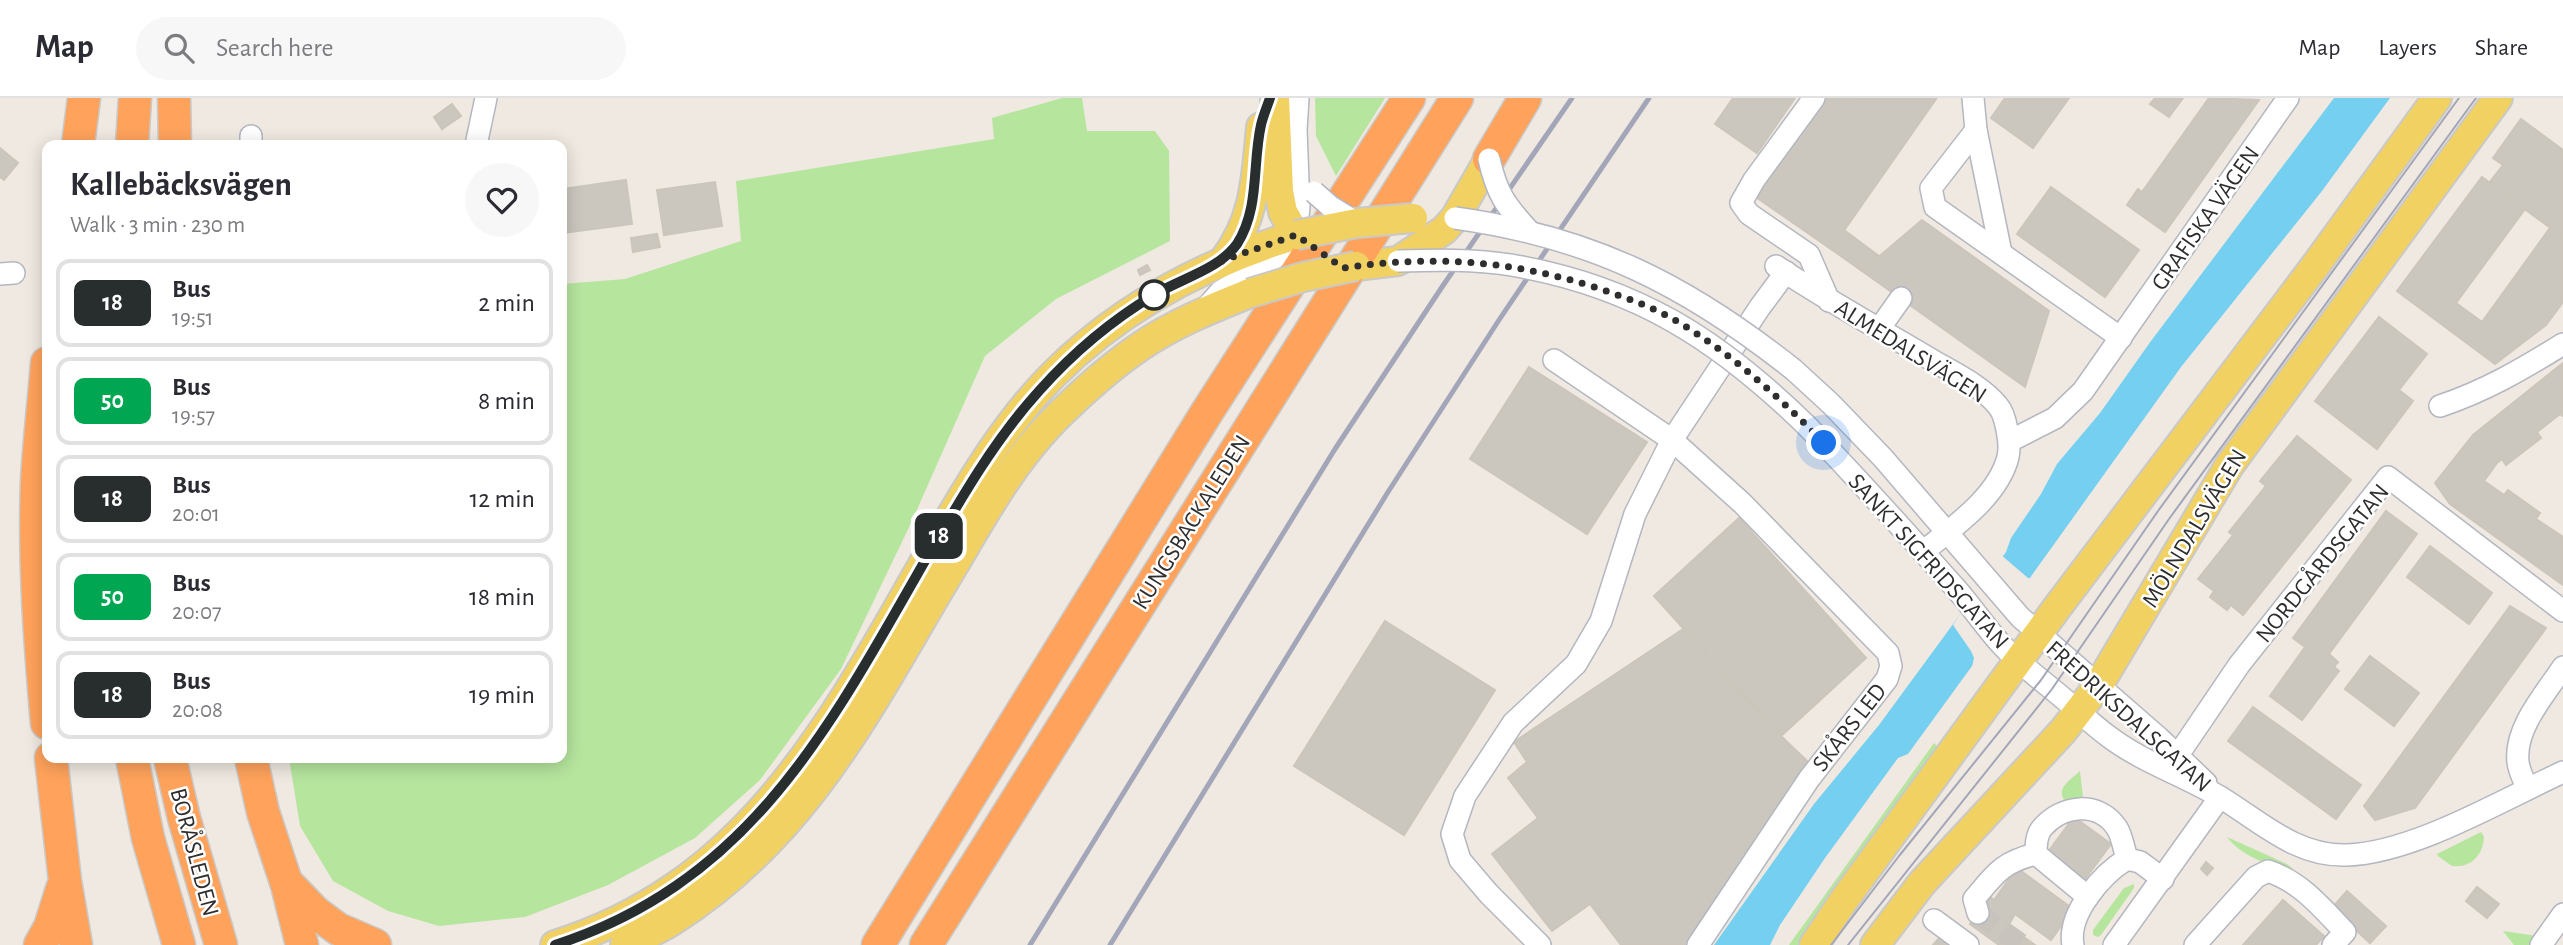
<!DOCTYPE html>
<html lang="en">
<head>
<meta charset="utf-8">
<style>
  :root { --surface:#fff; --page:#f7f7f7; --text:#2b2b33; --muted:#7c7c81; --line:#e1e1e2 }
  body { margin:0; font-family:"Alegreya Sans",sans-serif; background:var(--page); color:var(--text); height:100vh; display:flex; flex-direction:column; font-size:26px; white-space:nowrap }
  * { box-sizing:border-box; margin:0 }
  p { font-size:23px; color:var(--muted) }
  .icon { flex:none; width:38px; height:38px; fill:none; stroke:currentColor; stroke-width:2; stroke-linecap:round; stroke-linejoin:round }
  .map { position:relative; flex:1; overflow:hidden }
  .panel { position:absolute; left:42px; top:42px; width:525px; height:623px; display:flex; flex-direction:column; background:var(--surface); border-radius:14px; box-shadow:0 4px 18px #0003 }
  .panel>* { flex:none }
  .badge { padding:0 14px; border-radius:10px; font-size:24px; line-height:46px }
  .you { position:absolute; width:35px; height:35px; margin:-18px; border:5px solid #fff; border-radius:50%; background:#1a73e8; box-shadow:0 0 0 10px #1a73e833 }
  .map>.badge { position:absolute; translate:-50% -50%; box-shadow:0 0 0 4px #fff }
  .round { display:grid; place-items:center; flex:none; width:74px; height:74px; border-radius:37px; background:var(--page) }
  .head { display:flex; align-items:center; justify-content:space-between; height:119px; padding:0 28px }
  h1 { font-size:33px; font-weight:700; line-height:52px }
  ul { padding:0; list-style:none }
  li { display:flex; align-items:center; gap:21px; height:88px; margin:0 14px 10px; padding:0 14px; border:4px solid var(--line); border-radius:14px }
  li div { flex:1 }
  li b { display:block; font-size:26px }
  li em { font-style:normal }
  li .badge { min-width:77px; font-weight:700; text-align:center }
  header { display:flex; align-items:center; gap:42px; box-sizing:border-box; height:98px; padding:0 35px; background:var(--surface); border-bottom:2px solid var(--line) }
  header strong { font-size:33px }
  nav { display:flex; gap:38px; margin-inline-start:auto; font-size:24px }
  .search { width:490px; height:63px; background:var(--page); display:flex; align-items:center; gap:18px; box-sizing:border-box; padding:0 24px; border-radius:38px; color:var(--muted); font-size:26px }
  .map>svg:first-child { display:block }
</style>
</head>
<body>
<header>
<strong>Map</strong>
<div class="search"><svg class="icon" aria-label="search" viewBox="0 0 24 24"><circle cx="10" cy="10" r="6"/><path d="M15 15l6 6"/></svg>Search here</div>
<nav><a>Map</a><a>Layers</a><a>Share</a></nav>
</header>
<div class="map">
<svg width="2563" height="847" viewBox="0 0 2563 847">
  <rect width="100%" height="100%" fill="#efe9e1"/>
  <g fill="#b6e59e">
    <polygon points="1062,0 1082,0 1087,33 1155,33 1169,53 1170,143 1056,201 985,258 911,425 841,571 760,682 695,740 608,787 525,819 439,828 388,813 333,783 300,728 289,660 562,660 562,186 625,181 741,143 736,83 994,41 992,20"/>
    <polygon points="1315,0 1385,0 1336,78 1316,38"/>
    <polygon points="1934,645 1940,651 1799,847 1789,847"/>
    <path d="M2080,673L2083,700H2071L2064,702C2056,689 2072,681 2080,673Z"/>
    <path d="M2481,734L2484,739C2483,757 2471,770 2452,768L2438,758L2437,756Z"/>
    <path d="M2227,739L2287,766L2293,771L2292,774C2270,768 2241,758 2227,739Z"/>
    <polygon points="2134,786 2134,790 2101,837 2098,839 2093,837 2093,832 2124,790"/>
    <polygon points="2503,833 2537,838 2537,847 2514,847"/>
  </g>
  <polygon fill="#75cff0" points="2334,0 2390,0 2322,93 2181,269 2032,477 1972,568 1908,656 1898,660 1825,760 1780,827 1770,847 1714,847 1814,706 1879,627 2006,454 2011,440 2041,396 2057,366 2100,315 2151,243"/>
  <polygon fill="#efe9e1" points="2000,456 2028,480 2033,481 1972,569 1974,560 1971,553 1953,527"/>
  <g fill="#cbc7bf" stroke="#cbc5ba" stroke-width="2">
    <polygon points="1733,0 1795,0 1757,55 1715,26"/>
    <polygon points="1821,0 1936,1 1831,151 1753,97"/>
    <polygon points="2005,0 2069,0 2033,50 1991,20"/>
    <polygon points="2155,0 2183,0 2169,19 2150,6"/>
    <polygon points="2209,0 2259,2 2165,134 2127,107 2138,91 2142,94"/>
    <polygon points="452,6 461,18 442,31 434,19"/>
    <polygon points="2521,21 2563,52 2563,139 2489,85 2503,67 2493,60"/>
    <polygon points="0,50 18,65 4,82 0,79"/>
    <polygon points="2482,79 2525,111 2456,205 2482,224 2550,130 2563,139 2563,204 2546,227 2495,266 2397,193"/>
    <polygon points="626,82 632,126 562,135 562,91"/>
    <polygon points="715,84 722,128 664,137 657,92"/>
    <polygon points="2051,89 2139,152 2105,199 2017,136"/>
    <polygon points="1922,122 2049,213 2025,289 1862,173"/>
    <polygon points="1844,132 1879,158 1862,173 1831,151"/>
    <polygon points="657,136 660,149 633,154 631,140"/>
    <polygon points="1147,167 1150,172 1140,177 1138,172"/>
    <polygon points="2379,219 2427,256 2399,292 2413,303 2377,351 2315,303"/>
    <polygon points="2563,265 2563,318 2560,316 2537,334 2541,340 2506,367 2502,361 2497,365 2484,383 2504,397 2508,392 2540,415 2536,421 2563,439 2563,487 2450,406 2435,385 2473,337"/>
    <polygon points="1529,269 1647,344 1587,436 1470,361"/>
    <polygon points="2297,338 2351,382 2243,517 2231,507 2227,512 2210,499 2214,493 2198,481 2233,437 2229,434 2266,388 2260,383"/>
    <polygon points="2386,413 2417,436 2329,556 2338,564 2334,569 2339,573 2302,622 2270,598 2305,549 2293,540"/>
    <polygon points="1739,420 1866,560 1781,638 1654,498"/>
    <polygon points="2430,448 2492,495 2469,526 2407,479"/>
    <polygon points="2510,508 2546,530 2415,710 2375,722 2364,708"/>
    <polygon points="1385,523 1495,592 1404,737 1294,668"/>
    <polygon points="1683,531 1781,638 1808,664 1688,847 1621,847 1590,806 1552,833 1492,756 1538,720 1508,680 1527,664 1514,644"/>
    <polygon points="2370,558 2419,595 2394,628 2345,591"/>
    <polygon points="2253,609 2361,687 2336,721 2228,643"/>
    <polygon points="2074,719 2111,746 2082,785 2045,758"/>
    <polygon points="2206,764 2213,770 2207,777 2201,771"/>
    <polygon points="2017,770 2073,811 2051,842 2015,816 2008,828 2035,847 1999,847 1970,826 1990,799 1994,802"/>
    <polygon points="2477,789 2499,806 2487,820 2466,803"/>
    <polygon points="2347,793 2386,828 2370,845 2332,810"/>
    <polygon points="2283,802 2324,838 2316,847 2243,847"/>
    <polygon points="1940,839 1951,847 1933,847"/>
  </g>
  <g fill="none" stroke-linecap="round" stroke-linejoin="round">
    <polyline stroke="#c8c4bd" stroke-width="21" stroke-dasharray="21 10" stroke-linecap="butt" points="1978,815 2022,847"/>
    <g stroke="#b4b7c1" stroke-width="24">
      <g id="minor">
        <polyline points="1814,0 1754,82 1741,105 1749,116 1809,157 1829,203"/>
        <polyline points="1973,0 1976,32 2001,155"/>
        <polyline points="1976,32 1931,90 1935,109 2121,240"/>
        <polyline points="251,38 251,47"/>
        <polyline points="476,47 486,0"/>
        <path d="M1776,168C1826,202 1880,231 1932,262C1954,275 1982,288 1998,308C2006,317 2011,347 2008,359C1998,399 1953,429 1923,454"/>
        <polyline points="0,176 14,175"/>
        <polyline points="1207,209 1221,193 1266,167 1284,152 1296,137 1299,109 1296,32 1298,0"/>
        <polyline points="1879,231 1901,200"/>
        <polyline points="1554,262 1672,342 1742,405 1888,555 1891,568 1887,581 1809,681 1698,847"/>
        <polyline points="1794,272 1831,306 1883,360 2020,519 2159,640 2206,685"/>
        <path d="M2440,308C2485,293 2523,271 2563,246"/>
        <path d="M1807,328C1856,379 1903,431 1950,484C1968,503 1983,526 2000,545C2019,566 2043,583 2064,601C2079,613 2093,627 2108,638C2142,664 2183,677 2220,699C2260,723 2296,759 2347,757C2413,755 2502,702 2563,674"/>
        <polyline points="2010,343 2055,320 2083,293 2288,0"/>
        <polyline points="2178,657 2239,567 2388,379 2563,513"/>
        <path d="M2527,690C2524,682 2519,673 2518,664C2514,630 2546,595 2563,569"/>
        <path d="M2088,799L2036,756C2036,748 2036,737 2042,730C2062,707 2098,702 2117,730C2122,738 2124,751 2127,761"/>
        <path d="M1978,815L1974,801C1995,776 2002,764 2036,756"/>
        <polyline points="1934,822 1968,847"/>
        <polyline points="1540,847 1489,796 1460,762 1452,736 1465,698 1513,625 1576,566 1601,523 1635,416 1672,342 1760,209 1786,174"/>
        <path d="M2073,847C2067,816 2102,776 2127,761L2140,764L2163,781"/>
        <polyline points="2114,847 2220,699"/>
        <path d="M2195,847L2256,779L2268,773C2301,784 2321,809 2345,834L2333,847"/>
        <polyline points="2541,847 2563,816"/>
      </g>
    </g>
    <g stroke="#c9c9c9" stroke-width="32">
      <g id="major">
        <path d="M1224,162C1256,120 1256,79 1261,29"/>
        <polyline points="1356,168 1398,163 1444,132 1455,120 1489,61"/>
        <path d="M555,847C751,786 835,620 930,454C966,392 1003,327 1054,276C1122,208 1205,165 1296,137L1283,114L1279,93L1275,0"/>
        <path d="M625,847C641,839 658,832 672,823C812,735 875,597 957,462C985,414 1014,363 1053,323C1080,296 1110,269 1141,248C1175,225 1213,210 1250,195"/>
        <polyline points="1814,847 1844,802 2056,511 2315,168 2437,0"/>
        <polyline points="1875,847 1922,785 2063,633 2098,588 2229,368 2498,0"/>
      </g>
    </g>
    <g stroke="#c9c9c9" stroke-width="35">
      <g id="highway">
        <polyline points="174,0 175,47"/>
        <polyline points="78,47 84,0"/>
        <polyline points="132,47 135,0"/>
        <polyline points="1489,61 1525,0"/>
        <path d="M47,265C44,305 39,344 37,383C34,464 40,545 47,625"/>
        <polyline points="51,660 65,783 76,847"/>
        <polyline points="132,660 148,740 179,847"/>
        <polyline points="170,660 184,720 221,847"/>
        <polyline points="251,660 263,714 286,784 315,814 338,831 375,847"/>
        <polyline points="287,787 302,847"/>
        <polyline points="40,847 50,829 62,791"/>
        <polyline points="878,847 1207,314 1409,0"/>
        <polyline points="926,847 1457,0"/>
      </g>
    </g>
    <use href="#minor" stroke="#fff" stroke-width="21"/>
    <use href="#major" stroke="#f2d163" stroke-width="28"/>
    <use href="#highway" stroke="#ffa35c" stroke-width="32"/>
    <g stroke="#a3a6b8" stroke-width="2">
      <polyline points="1831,847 1899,758 2041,582 2158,413 2459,0"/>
      <polyline points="1848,847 2052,591 2169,421 2476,0"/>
    </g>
    <g stroke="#a3a6b8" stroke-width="5">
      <polyline points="1030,847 1335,351 1442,189 1572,0"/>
      <polyline points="1110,847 1388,394 1499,222 1649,0"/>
    </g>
    <g stroke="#b4b7c1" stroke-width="24" stroke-linecap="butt">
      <g id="minor-bridge">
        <path d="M1489,61C1497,96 1505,107 1529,133"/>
        <polyline points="1314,94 1331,109 1357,125"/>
        <path d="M1455,120C1592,139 1687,187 1794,272"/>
        <path d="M1398,163C1435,162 1474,161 1511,167C1635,188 1718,241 1807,328"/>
      </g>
    </g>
    <g stroke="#c9c9c9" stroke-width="32" stroke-linecap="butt">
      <g id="major-bridge">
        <polyline points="1296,137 1357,125 1413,120"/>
        <polyline points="1250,195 1303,179 1356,168"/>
      </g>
    </g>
    <use href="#minor-bridge" stroke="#fff" stroke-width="21"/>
    <use href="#major-bridge" stroke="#f2d163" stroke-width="28"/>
  </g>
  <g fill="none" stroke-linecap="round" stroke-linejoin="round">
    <g stroke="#fff" stroke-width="16">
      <path id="line" d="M555,847C751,784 831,627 926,461C960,402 993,344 1039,293C1072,256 1112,222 1154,197C1182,180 1218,172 1237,146C1260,110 1252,67 1261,27C1263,18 1267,9 1270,0"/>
    </g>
    <use href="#line" stroke="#282d2d" stroke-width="10"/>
    <path stroke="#2e2e2e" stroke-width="7" stroke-dasharray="0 12.6" d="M1154,197L1224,162L1296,137L1343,170C1430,157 1510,162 1594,189C1621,198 1648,207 1673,221C1730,254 1778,298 1824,345"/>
  </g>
  <circle fill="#fff" stroke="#282d2d" stroke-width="3.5" cx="1154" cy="197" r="14"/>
  <g text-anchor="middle" stroke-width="5" stroke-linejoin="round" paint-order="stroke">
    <g font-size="24" fill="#2e2e2e" stroke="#fff">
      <text transform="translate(2205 120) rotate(-55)" y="8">GRAFISKA VÄGEN</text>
      <text transform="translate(1911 253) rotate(32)" y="8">ALMEDALSVÄGEN</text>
      <text transform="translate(1191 424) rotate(-58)" y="8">KUNGSBACKALEDEN</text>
      <text transform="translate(2194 430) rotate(-59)" y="8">MÖLNDALSVÄGEN</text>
      <text transform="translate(1929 463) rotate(48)" y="8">SANKT SIGFRIDSGATAN</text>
      <text transform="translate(2322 465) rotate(-51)" y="8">NORDGÅRDSGATAN</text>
      <text transform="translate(2129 618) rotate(42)" y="8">FREDRIKSDALSGATAN</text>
      <text transform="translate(1849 629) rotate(-52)" y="8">SKÅRS LED</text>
      <text transform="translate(195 754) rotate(75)" y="8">BORÅSLEDEN</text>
    </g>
  </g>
</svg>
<div class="you" style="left:1824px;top:345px"></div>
<b class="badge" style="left:939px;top:438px;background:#282d2d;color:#fff">18</b>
<section class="panel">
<div class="head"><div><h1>Kallebäcksvägen</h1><p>Walk · 3 min · 230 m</p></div><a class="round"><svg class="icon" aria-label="heart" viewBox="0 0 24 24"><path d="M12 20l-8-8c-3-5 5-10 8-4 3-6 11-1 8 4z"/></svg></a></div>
<ul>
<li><span class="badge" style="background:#282d2d;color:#fff">18</span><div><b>Bus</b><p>19:51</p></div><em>2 min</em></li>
<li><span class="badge" style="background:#00a651;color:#fff">50</span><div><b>Bus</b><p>19:57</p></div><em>8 min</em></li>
<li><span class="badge" style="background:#282d2d;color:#fff">18</span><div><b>Bus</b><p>20:01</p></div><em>12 min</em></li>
<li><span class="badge" style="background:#00a651;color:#fff">50</span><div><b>Bus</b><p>20:07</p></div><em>18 min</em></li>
<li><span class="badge" style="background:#282d2d;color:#fff">18</span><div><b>Bus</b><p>20:08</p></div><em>19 min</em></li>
</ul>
</section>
</div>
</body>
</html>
